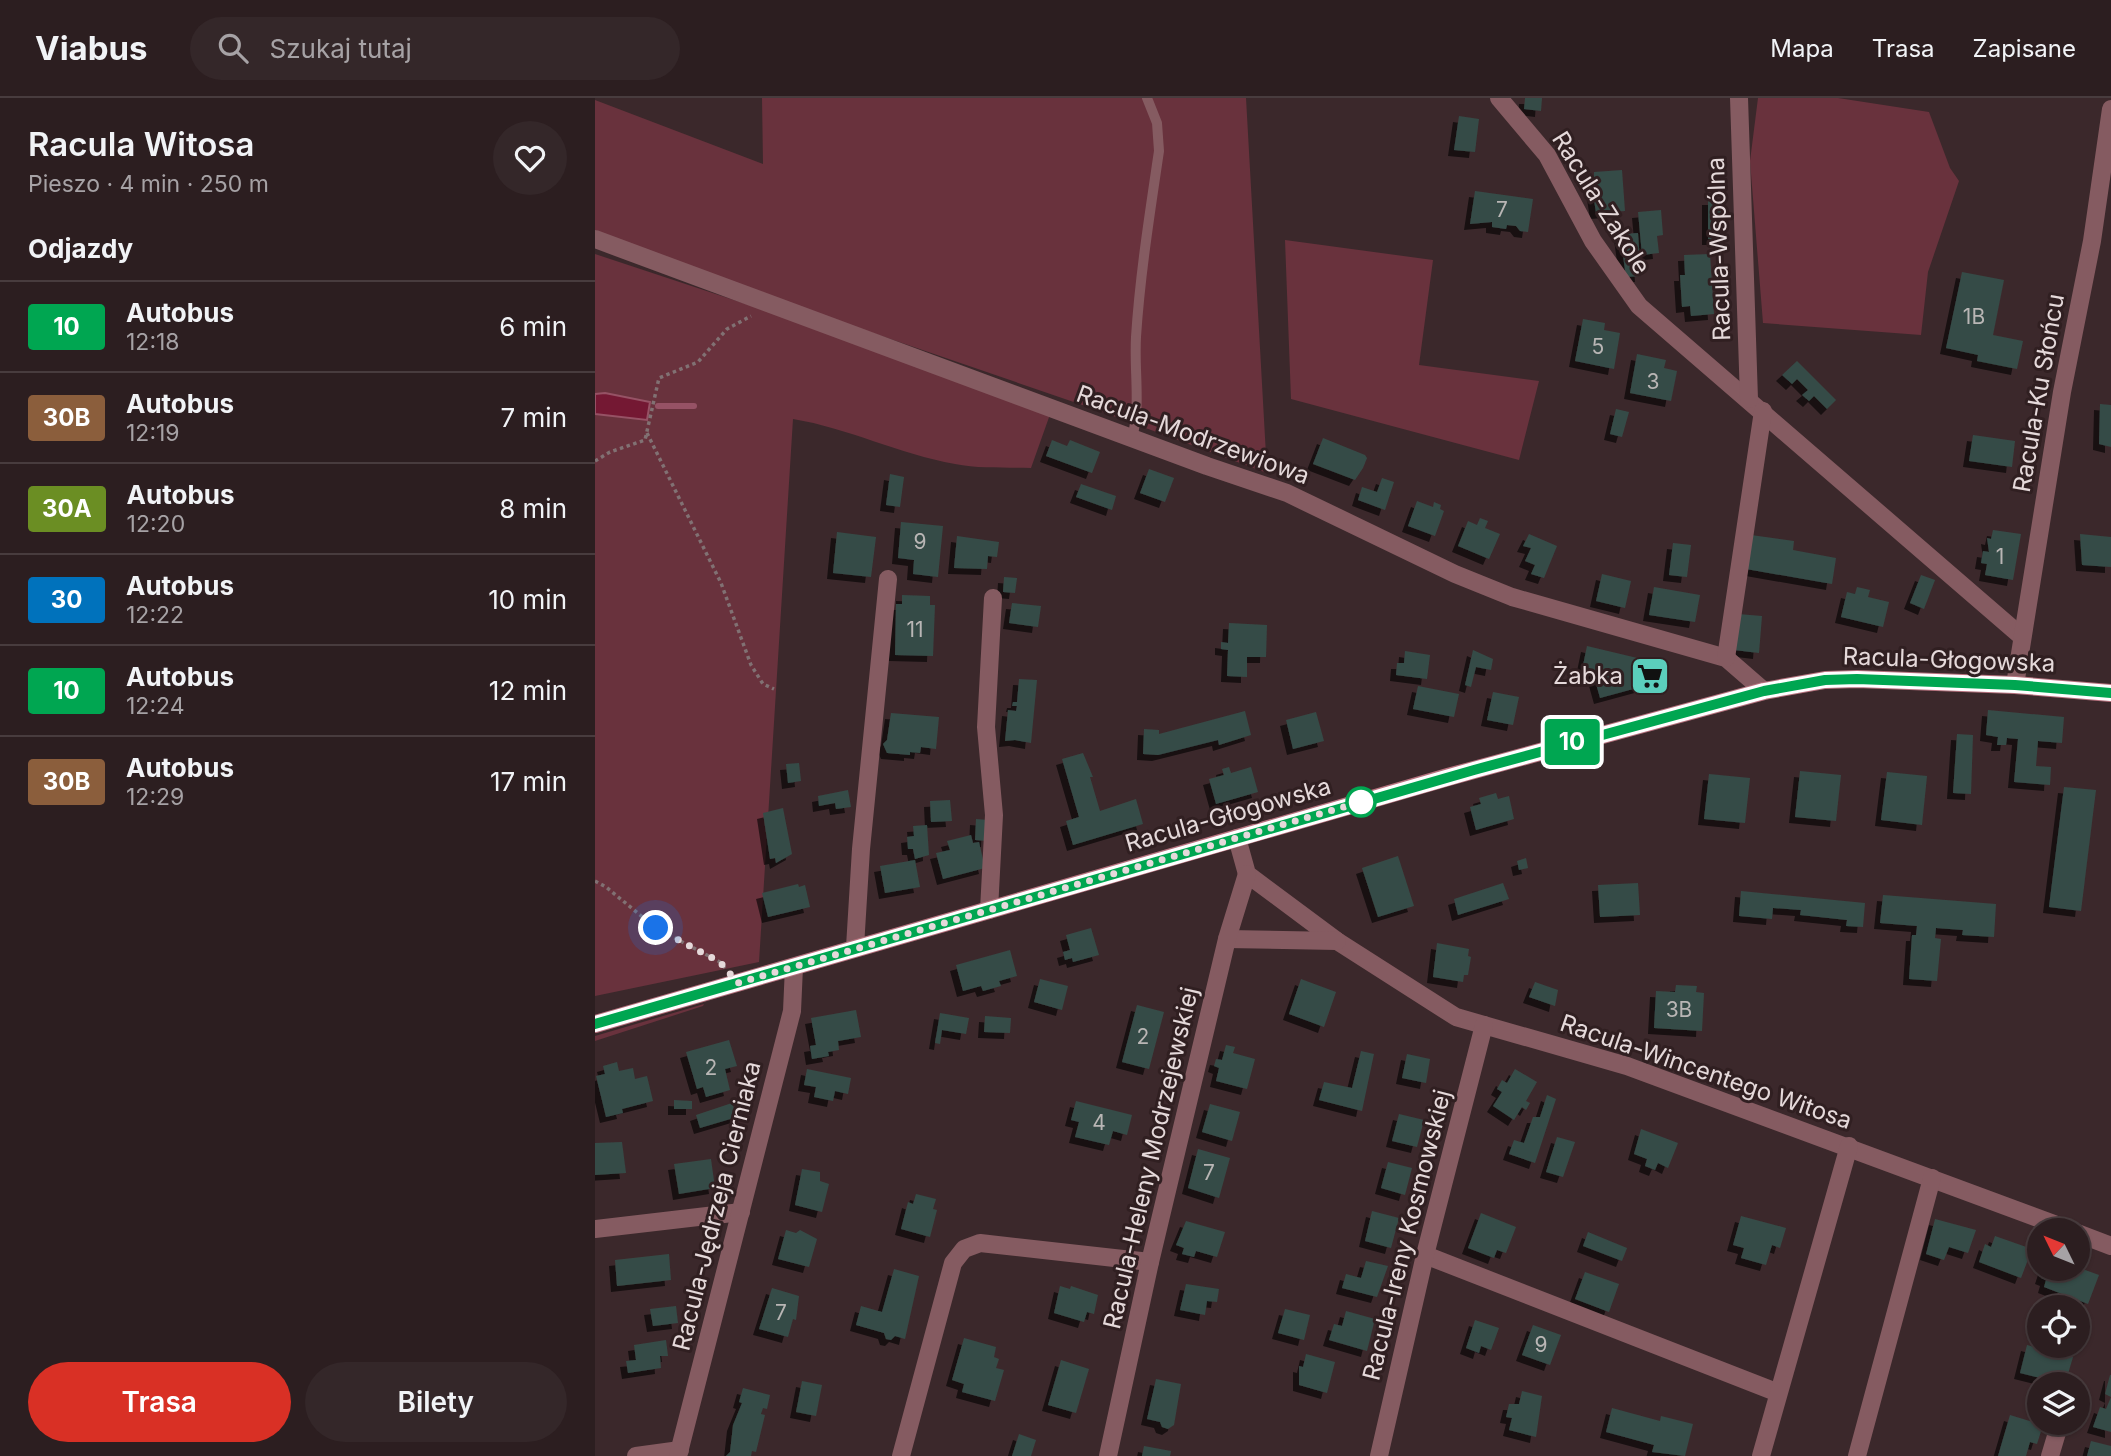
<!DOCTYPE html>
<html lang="pl">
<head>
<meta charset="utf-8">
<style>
  :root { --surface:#2c1e20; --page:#342729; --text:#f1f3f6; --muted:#a6a2a5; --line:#483c3e; --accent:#d93025 }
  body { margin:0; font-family:Inter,sans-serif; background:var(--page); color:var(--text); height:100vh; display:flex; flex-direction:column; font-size:26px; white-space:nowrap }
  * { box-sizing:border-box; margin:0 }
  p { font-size:23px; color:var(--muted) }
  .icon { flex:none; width:38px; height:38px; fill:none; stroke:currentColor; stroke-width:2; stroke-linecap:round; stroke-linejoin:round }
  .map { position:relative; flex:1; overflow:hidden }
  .side { display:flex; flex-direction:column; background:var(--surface); width:595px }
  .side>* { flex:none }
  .badge { padding:0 14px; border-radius:5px; font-size:24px; line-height:46px }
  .needle { width:46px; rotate:313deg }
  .buttons { position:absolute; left:1432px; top:1120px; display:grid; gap:14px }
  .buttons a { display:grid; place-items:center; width:63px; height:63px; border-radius:50%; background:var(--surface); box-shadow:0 2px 5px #0004,0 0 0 2px var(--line); font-size:35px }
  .you { position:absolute; width:35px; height:35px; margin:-18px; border:5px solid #fff; border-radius:50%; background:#1a73e8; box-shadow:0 0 0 10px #1a73e833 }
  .map>.badge { position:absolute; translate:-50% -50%; box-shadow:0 0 0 4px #fff }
  h2 { padding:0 28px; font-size:26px; line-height:63px }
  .round { display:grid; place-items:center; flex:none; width:74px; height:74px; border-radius:37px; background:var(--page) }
  .headline { display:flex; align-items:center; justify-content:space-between; height:119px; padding:0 28px }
  h1 { font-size:33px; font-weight:600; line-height:52px }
  .button { display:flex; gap:14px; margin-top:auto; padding:14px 28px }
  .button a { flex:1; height:80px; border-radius:42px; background:var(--accent); color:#fff; font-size:28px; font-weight:600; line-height:80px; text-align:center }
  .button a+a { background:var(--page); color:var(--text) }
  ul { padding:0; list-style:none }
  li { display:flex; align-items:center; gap:21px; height:91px; padding:0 28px; border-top:2px solid var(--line) }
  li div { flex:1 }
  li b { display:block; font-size:26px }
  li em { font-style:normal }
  li .badge { min-width:77px; font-weight:700; text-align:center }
  header { display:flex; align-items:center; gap:42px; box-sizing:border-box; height:98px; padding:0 35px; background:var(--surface); border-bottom:2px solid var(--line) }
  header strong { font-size:33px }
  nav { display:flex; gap:38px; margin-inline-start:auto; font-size:24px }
  .search { width:490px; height:63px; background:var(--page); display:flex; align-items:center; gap:18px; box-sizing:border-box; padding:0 24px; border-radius:38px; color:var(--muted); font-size:26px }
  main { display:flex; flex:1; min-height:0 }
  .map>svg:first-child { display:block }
</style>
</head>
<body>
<header>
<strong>Viabus</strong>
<div class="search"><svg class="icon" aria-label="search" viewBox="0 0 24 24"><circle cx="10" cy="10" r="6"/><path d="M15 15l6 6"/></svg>Szukaj tutaj</div>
<nav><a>Mapa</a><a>Trasa</a><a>Zapisane</a></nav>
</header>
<main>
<section class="side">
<div class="headline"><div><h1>Racula Witosa</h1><p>Pieszo · 4 min · 250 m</p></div><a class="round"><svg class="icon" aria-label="heart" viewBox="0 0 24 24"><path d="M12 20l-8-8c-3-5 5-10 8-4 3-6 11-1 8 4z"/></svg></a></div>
<h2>Odjazdy</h2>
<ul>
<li><span class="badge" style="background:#00a651;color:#fff">10</span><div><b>Autobus</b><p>12:18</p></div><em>6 min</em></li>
<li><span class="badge" style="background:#8b5e3c;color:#fff">30B</span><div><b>Autobus</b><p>12:19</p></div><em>7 min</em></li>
<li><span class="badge" style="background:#6b8e23;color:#fff">30A</span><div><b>Autobus</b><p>12:20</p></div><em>8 min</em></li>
<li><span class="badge" style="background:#0072bc;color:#fff">30</span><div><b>Autobus</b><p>12:22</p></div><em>10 min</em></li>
<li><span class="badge" style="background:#00a651;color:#fff">10</span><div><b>Autobus</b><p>12:24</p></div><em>12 min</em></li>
<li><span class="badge" style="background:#8b5e3c;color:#fff">30B</span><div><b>Autobus</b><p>12:29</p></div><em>17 min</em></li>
</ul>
<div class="button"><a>Trasa</a><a>Bilety</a></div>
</section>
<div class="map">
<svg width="1516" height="1358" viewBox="0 0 1516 1358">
  <defs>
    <filter id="shadow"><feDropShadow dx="-6" dy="6" stdDeviation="0" flood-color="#0009"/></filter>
  </defs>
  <rect width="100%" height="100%" fill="#3b282b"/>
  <g fill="#69323d">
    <polygon points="167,0 651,0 672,375 502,312 170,198 118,185 0,132 0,2 168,66"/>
    <polygon points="1163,0 1243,0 1334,14 1355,70 1364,83 1333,174 1326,237 1168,225 1155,63"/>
    <polygon points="690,142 838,162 824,267 944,283 924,362 696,301"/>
    <path d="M0,156L458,308L436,370C411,369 384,371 360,366C304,356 253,330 198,321L164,864L0,898Z"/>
    <polygon points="109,906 108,908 0,943 0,938"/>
  </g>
  <polygon fill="#741833" stroke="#965265" stroke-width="2" points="10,295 55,304 52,322 0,316 0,296"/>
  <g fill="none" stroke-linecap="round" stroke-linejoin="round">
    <polyline stroke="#965265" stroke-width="6" points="63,308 99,308"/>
  </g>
  <g fill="#364b47" filter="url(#shadow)">
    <polygon points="930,0 947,0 946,13 929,11"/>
    <polygon points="864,18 884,21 880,54 859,52"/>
    <polygon points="1027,72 1030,113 1001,115 996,82 999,82 999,74"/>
    <polygon points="880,93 938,101 933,134 925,133 921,128 912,127 911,131 897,129 897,124 875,126"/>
    <rect x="1113" y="101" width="14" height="40"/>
    <polygon points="1066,112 1068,137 1062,138 1064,155 1047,157 1043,114"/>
    <polygon points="1043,135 1046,178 1031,179 1025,136"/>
    <polygon points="1115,156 1119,216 1096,218 1095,208 1087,209 1085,177 1090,177 1089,157"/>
    <polygon points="1367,174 1409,182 1398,237 1428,243 1422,271 1382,263 1383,257 1351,250"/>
    <polygon points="988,221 1010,225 1009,232 1025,235 1019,271 980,263"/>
    <polygon points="1042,256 1071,262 1069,270 1082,273 1076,303 1035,295"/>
    <polygon points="1202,263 1241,302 1232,311 1219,298 1214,303 1207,297 1213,292 1202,281 1197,286 1187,277"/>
    <polygon points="1505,306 1516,307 1516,349 1504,346"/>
    <polygon points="1021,311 1034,314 1027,339 1015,336"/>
    <polygon points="1378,337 1420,343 1417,369 1374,363"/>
    <polygon points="728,340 770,357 772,360 768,370 760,382 718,366"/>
    <polygon points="457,342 472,348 475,342 505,354 497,375 451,358"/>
    <polygon points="554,371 579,380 570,404 545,395"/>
    <polygon points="295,376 309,379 305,409 291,407"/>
    <polygon points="787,380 799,384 790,412 763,402 767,389 782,394"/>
    <polygon points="486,386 521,398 517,412 481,399"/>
    <polygon points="822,403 838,409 839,404 846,407 845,411 849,413 840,438 813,428"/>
    <polygon points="885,420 893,423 890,430 905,436 894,461 863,448 873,423 882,427"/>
    <polygon points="306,424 348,428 343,479 318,476 319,462 303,460"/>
    <polygon points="1398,432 1426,436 1418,482 1390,477 1392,466 1386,465 1388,453 1394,454 1392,440 1396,441"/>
    <polygon points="242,434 281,439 276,479 238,475"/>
    <polygon points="934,436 962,448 949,480 936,476 940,467 930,463 936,450 928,448"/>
    <polygon points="1485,436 1516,439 1516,469 1487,467"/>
    <polygon points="1156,437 1199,443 1198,452 1241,460 1237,486 1151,471"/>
    <polygon points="362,438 404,444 402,459 393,458 392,471 359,470"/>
    <polygon points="1078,445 1096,447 1092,479 1074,477"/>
    <polygon points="1007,476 1036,483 1030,510 1001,503"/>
    <polygon points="1326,477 1340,482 1329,511 1315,505"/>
    <polygon points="409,479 422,480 420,495 408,494"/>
    <polygon points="1059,489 1105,497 1100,524 1054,517"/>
    <polygon points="1262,489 1275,492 1273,499 1294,504 1288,529 1246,519 1252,494 1260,496"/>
    <polygon points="307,497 335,498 335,507 340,507 338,558 300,557 301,506 307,506"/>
    <polygon points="417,505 446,508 443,529 414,525"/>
    <polygon points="1143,516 1167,518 1164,555 1139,552"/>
    <polygon points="634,525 672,527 671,559 652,559 652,579 632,578 633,552 626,551 626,544 633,545"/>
    <polygon points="992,548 1059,564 1064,584 1005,600 998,575 987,572"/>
    <polygon points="878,552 898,561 896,572 881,569 876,589 870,587"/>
    <polygon points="810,553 835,557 832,581 801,577 802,565 809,565"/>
    <polygon points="424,581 442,582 436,645 420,642 410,643 413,612 421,613 422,608 417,608 418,604 422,604"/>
    <polygon points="823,588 864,596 859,619 818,611"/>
    <polygon points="898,594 924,599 918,627 892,622"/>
    <polygon points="1393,612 1469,619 1467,645 1443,643 1441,668 1456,669 1455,687 1419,684 1423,641 1412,640 1411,647 1402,647 1403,639 1391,637"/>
    <polygon points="650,613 656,637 624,647 623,642 563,657 548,656 549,631 564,632 564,636"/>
    <polygon points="721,614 729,643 698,651 691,622"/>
    <polygon points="296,615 344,619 341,651 326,649 325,655 315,654 315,657 292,655 288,646 292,642"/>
    <polygon points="1362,636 1378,637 1376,696 1358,695"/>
    <polygon points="488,655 498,679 495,679 505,713 541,701 548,726 478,747 471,723 484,719 467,661"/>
    <polygon points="204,665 206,683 193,685 191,666"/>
    <polygon points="634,669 636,675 656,669 663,694 621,706 614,681 629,677 627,671"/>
    <polygon points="1205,673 1246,677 1241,723 1200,719"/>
    <polygon points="1292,674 1332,678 1327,727 1286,722"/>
    <polygon points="1114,676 1155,680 1150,725 1109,721"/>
    <polygon points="1469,689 1501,692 1486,813 1454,809"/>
    <polygon points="253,692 256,709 241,711 240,705 224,708 223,698"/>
    <polygon points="901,695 903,701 914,698 919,721 881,732 875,709 886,706 884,700"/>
    <polygon points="355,702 357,723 336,724 335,703"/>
    <polygon points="188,710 197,756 181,765 180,760 175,761 168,715"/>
    <polygon points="381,721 393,722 392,743 380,742"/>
    <polygon points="332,727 334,757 320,761 318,751 313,751 312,739 319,738 318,728"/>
    <polygon points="376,737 378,745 384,744 390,770 348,781 341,755 355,752 352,743"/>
    <polygon points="803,758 819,808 783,819 767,770"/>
    <polygon points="931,760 933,770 924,772 922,763"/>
    <polygon points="320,762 325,789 290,795 285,768"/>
    <polygon points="908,785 914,801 863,817 859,801"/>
    <polygon points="1043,785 1045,817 1005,819 1003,787"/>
    <polygon points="203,786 204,789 210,787 215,809 173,819 167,795"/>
    <polygon points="1146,793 1270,805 1268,829 1251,828 1252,822 1205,817 1206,812 1178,810 1177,821 1144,818"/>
    <polygon points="1288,797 1401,806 1399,839 1367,837 1368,832 1341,830 1340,840 1346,841 1342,883 1314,881 1317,837 1321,837 1322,828 1285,825"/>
    <polygon points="496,830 504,857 478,864 477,860 470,862 468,854 475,852 471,837"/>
    <polygon points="842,845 874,851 873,858 876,859 873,877 869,877 868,884 838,879"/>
    <polygon points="415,852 422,878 404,883 406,888 388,893 386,888 368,893 361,867"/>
    <polygon points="445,881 473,888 467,912 439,904"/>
    <polygon points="706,881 741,894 729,929 694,916"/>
    <polygon points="940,884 963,892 960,908 934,899"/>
    <polygon points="1081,887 1102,888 1101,894 1109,895 1107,933 1059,930 1061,893 1080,894"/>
    <polygon points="542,907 569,914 554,971 527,964"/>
    <polygon points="261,912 266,939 243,943 244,952 233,954 234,958 217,961 215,948 221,947 216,920"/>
    <polygon points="345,915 374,920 371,936 347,932 345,946 340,945"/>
    <polygon points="390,918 416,920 415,935 389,934"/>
    <polygon points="134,942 142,968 130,971 135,992 111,999 108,989 102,991 91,954"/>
    <polygon points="631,947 640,949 638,955 660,961 652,991 621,983 624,970 619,968 621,961 627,962"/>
    <polygon points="766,953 779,956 767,1013 724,1002 729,984 757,990"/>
    <polygon points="812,956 835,961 831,985 807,980"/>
    <polygon points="22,964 24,973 38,970 40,981 52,978 58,1003 27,1011 28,1015 11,1019 1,978 10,976 8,968"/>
    <polygon points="212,971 256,980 253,996 240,993 238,1003 219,999 221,989 209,987"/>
    <polygon points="920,971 942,984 931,1003 935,1005 931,1012 927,1009 919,1022 898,1008 907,994 902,991 907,982 912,985"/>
    <polygon points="952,997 961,1001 940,1065 914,1056 919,1042 929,1045 938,1019 945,1019"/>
    <polygon points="79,1002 97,1003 97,1011 79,1011"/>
    <polygon points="481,1003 537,1017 532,1037 518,1033 514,1047 480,1039 484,1024 476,1022"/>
    <polygon points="137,1005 142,1019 105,1030 101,1017"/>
    <polygon points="615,1006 645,1014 637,1043 607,1034"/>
    <polygon points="804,1016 829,1022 822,1049 797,1043"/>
    <polygon points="1046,1031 1083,1045 1073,1070 1063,1065 1060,1072 1050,1068 1052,1061 1039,1056"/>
    <polygon points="962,1039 980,1044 968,1079 951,1074"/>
    <polygon points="27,1044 31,1075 0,1077 0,1045"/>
    <polygon points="603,1051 635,1060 624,1100 593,1090"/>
    <polygon points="116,1061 120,1090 84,1096 79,1066"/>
    <polygon points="793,1064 817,1070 810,1097 786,1090"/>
    <polygon points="207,1071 225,1074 225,1083 234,1086 227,1114 200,1107"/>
    <polygon points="321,1096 341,1101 338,1111 342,1112 335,1139 306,1131 313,1104 318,1106"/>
    <polygon points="777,1113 804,1120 796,1150 770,1143"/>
    <polygon points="886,1115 921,1129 911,1155 902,1152 899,1160 873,1150"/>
    <polygon points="1146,1118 1191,1130 1185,1150 1177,1147 1171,1167 1146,1160 1149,1150 1138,1147"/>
    <polygon points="1340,1121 1381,1132 1373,1155 1354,1149 1349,1162 1331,1156"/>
    <polygon points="591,1123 630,1134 622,1159 601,1153 599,1159 587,1156 589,1150 581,1147"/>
    <polygon points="191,1132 201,1135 205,1132 222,1141 214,1169 183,1161"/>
    <polygon points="993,1134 1032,1150 1027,1163 988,1148"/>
    <polygon points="1400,1138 1437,1151 1426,1180 1384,1164 1390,1146 1396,1149"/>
    <polygon points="74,1156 76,1182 22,1188 20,1162"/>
    <polygon points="771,1163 793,1168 782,1199 747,1190 751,1176 766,1180"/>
    <polygon points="1482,1169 1504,1177 1493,1206 1449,1189 1451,1182 1446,1180 1449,1171"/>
    <polygon points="299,1171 324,1178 310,1241 300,1238 296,1242 291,1241 289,1235 261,1227 266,1208 287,1214"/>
    <polygon points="990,1174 1024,1186 1014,1214 980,1201"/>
    <polygon points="591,1186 624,1191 622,1204 612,1203 610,1217 585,1212"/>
    <polygon points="465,1188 475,1191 476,1188 503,1197 499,1216 492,1214 489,1224 459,1215"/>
    <polygon points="177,1190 204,1198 201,1222 198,1221 193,1239 164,1231"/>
    <polygon points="81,1208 83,1225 58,1228 55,1211"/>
    <polygon points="690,1211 715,1217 709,1242 683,1235"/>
    <polygon points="751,1213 780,1221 772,1253 734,1242 739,1226 747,1228"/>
    <polygon points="880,1222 904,1230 896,1252 886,1248 884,1255 871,1250"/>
    <polygon points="938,1227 966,1237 955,1267 927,1257"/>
    <polygon points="369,1240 401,1249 399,1259 404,1261 401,1270 409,1272 400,1303 367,1294 369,1286 357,1282"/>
    <polygon points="71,1242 73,1258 65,1258 66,1270 33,1275 31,1263 41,1262 39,1247"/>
    <polygon points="1432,1247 1478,1259 1470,1286 1425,1275"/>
    <polygon points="711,1256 740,1264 732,1295 704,1287 704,1268 708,1269"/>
    <polygon points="466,1262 494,1271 481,1315 453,1307"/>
    <polygon points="1515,1277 1516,1277 1516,1299 1510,1296"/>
    <polygon points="561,1281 586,1286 579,1327 573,1331 567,1329 565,1324 552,1321"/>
    <polygon points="207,1283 227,1287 221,1318 201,1314"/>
    <polygon points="148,1290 175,1297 172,1311 168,1310 166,1316 170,1317 161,1354 157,1353 156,1358 131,1358 135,1354 138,1327 147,1305 144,1304"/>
    <polygon points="927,1293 947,1298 941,1339 914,1332 917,1320 911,1319 914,1306 924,1306"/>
    <polygon points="1516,1299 1516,1334 1498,1329 1505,1309 1511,1311"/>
    <polygon points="1017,1310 1065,1323 1066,1318 1098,1326 1090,1358 1057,1354 1059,1347 1011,1334"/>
    <polygon points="1415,1317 1448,1327 1442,1346 1435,1344 1431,1358 1403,1358"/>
    <polygon points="424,1336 441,1342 436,1358 417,1358"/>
    <polygon points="1496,1343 1516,1348 1516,1358 1492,1358"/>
    <polygon points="549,1348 576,1353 575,1358 547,1358"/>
  </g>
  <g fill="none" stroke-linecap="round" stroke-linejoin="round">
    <g stroke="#817173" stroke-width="3.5" stroke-dasharray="3.5 3.5" stroke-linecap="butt">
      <polyline points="52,335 126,485 156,567 168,586 179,591"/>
      <polyline points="0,363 15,354 50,342 64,280 103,264 132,231 156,218"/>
      <polyline points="0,783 11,789 61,830 125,864 130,870"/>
    </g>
    <path stroke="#855b61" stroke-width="10" d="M537,340C546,307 539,274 541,239C545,177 555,114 564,53L562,25L552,0"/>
    <g stroke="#855b61" stroke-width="18">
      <polyline points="904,0 952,57 998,143 1044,208 1426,538"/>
      <polyline points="1144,0 1154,301"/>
      <polyline points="0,141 612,368 692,395 860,476 917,499 1131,560 1169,593"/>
      <polyline points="1131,560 1168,313"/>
      <polyline points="1420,587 1467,294 1497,143 1516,11"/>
      <polyline points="642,740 652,776 742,843 861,919 1032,968 1475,1132"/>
      <polyline points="394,812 399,717 391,629 398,500"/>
      <polyline points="632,841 742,843"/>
      <polyline points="260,849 266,751 293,481"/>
      <polyline points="0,1131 146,1114"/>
      <polyline points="1482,1135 1516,1148"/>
      <polyline points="830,1157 1181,1294"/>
      <polyline points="41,1358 85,1352"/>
      <polyline points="83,1358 197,913 199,869"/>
      <polyline points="306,1358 358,1165 369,1151 385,1145 555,1164"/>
      <polyline points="513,1358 555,1164 632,841 652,776"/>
      <polyline points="784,1358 830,1157 889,927"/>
      <polyline points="1166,1358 1254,1048"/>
      <polyline points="1262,1358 1337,1080"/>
      <polyline points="1455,1358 1464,1328"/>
    </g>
    <polyline stroke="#b6727e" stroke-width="18" points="0,926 853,679 1169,593 1230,582 1262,581 1420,587 1516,595"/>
  </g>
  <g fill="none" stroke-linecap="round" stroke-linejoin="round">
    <g stroke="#fff" stroke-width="16">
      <polyline id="line" points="0,926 879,672 1169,593 1230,582 1262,581 1420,587 1516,595"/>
    </g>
    <use href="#line" stroke="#00a651" stroke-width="10"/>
    <polyline stroke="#e5d9da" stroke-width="7" stroke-dasharray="0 12.6" points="61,830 125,864 143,885 776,701 766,704"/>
  </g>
  <defs>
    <g id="supermarket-square" transform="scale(2.0125)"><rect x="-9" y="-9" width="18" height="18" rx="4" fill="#5bcebc" stroke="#301f21"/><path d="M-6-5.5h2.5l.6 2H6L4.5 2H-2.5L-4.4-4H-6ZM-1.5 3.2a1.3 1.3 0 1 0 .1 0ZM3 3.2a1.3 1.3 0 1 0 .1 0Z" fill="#111"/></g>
  </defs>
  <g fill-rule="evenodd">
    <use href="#supermarket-square" x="1055" y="578"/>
  </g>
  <circle fill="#fff" stroke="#00a651" stroke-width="3.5" cx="766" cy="704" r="14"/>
  <g text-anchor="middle" stroke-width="6" stroke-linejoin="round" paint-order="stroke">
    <g font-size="21" fill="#b9b6b5">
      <text x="907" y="119">7</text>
      <text x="1379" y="226">1B</text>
      <text x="1003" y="256">5</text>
      <text x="1058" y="291">3</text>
      <text x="325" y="451">9</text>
      <text x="1405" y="466">1</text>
      <text x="320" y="539">11</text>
      <text x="1084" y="919">3B</text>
      <text x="548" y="946">2</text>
      <text x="116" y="977">2</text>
      <text x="504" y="1032">4</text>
      <text x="614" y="1082">7</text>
      <text x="186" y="1222">7</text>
      <text x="946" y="1254">9</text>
    </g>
    <g font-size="24" fill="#e5d9da" stroke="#301f21">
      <text transform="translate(1006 105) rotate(58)" y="8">Racula-Zakole</text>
      <text transform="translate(1124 151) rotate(-92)" y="8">Racula-Wspólna</text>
      <text transform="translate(1444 295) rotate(-80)" y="8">Racula-Ku Słońcu</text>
      <text transform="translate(598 337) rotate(20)" y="8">Racula-Modrzewiowa</text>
      <text transform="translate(1354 562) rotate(2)" y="8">Racula-Głogowska</text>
      <text transform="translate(633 717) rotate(-16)" y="8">Racula-Głogowska</text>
      <text transform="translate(1111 974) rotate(19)" y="8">Racula-Wincentego Witosa</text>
      <text transform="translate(556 1060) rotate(-77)" y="8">Racula-Heleny Modrzejewskiej</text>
      <text transform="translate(122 1108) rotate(-76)" y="8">Racula-Jędrzeja Cierniaka</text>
      <text transform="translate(812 1137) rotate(-76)" y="8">Racula-Ireny Kosmowskiej</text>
    </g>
    <g font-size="24" fill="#e5d9da" stroke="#301f21" text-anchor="end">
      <text x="1028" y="586">Żabka</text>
    </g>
  </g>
</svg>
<div class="buttons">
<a><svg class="needle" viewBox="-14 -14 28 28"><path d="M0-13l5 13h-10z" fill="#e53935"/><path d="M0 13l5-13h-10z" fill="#a6a2a5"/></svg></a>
<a><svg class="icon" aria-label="locate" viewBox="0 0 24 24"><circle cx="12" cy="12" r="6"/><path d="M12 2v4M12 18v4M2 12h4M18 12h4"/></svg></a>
<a><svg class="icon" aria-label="layers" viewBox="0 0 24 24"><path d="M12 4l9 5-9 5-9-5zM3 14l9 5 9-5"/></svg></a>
</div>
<div class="you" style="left:61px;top:830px"></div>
<b class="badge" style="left:977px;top:644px;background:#00a651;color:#fff">10</b>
</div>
</main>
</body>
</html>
